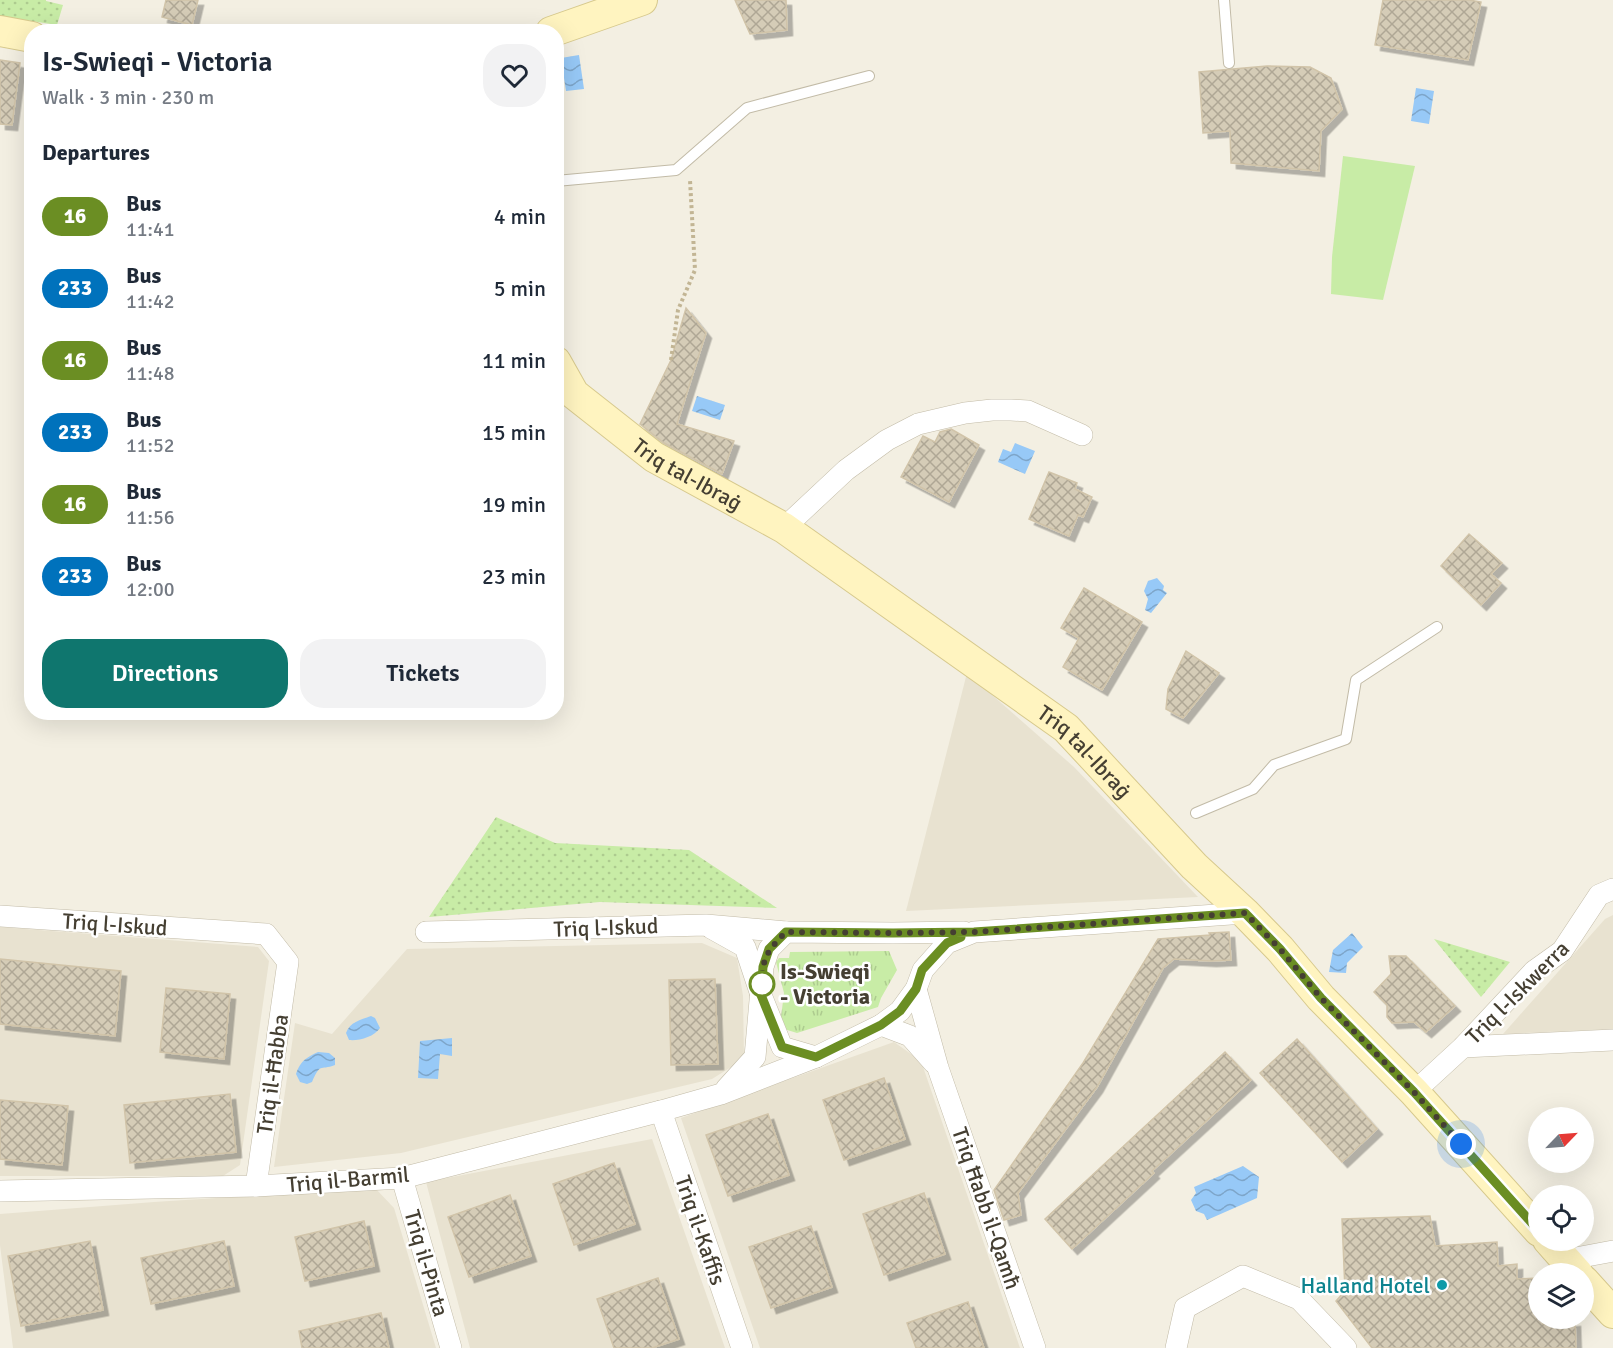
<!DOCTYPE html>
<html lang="en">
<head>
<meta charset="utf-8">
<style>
  :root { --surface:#fff; --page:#f2f2f3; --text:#1f2937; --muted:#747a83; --accent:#0f766e }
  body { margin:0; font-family:Signika,sans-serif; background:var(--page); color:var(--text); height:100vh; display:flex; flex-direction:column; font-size:22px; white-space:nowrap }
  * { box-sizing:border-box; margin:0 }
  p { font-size:20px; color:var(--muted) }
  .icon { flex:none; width:33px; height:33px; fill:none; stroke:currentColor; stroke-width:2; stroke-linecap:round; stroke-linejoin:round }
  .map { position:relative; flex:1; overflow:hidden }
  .side { position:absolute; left:24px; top:24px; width:540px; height:696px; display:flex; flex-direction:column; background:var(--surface); border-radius:24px; box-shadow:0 6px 24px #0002 }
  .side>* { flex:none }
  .badge { padding:0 12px; border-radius:20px; font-size:21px; line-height:39px }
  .needle { width:39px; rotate:65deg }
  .controls { position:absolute; left:1528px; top:1107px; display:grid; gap:12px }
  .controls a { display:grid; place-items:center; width:66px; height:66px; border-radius:50%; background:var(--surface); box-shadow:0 6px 24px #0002; font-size:30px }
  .you { position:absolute; width:30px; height:30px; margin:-15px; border:4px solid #fff; border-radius:50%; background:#1a73e8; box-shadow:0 0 0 9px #1a73e833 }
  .map>.badge { position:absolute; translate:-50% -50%; box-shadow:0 0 0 3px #fff }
  h2 { padding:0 18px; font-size:22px; line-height:54px }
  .round { display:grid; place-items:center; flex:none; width:63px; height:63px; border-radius:24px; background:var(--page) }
  .summary { display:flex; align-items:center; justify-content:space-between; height:102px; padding:0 18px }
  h1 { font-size:28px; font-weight:600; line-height:45px }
  .button { display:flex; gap:12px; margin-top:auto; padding:12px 18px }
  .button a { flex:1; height:69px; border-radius:24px; background:var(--accent); color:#fff; font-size:24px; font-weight:600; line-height:69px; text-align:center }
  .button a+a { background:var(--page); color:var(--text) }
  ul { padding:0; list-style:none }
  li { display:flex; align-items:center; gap:18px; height:72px; padding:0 18px }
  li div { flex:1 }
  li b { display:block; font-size:22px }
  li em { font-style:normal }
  li .badge { min-width:66px; font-weight:700; text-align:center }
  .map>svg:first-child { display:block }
</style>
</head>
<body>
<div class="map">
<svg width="1613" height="1348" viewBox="0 0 1613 1348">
  <defs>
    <pattern id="grass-dots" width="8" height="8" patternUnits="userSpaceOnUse" patternTransform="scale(1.5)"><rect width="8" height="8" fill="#c8eca6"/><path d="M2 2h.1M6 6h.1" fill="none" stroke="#adcb8f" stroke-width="1.8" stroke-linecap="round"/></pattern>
    <pattern id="park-tufts" width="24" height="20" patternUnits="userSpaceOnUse" patternTransform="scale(1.5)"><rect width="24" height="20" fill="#c8eca6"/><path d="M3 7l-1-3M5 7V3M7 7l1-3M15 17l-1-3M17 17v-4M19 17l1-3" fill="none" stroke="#adcb8f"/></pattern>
    <pattern id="water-waves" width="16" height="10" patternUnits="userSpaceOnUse" patternTransform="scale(1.5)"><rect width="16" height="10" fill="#97c9f7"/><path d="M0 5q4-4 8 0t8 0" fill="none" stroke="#7da5c9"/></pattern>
    <pattern id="building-cross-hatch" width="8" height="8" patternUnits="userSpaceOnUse" patternTransform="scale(1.5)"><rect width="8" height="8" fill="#d5ccb7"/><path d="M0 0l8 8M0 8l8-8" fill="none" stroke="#afa795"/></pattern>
    <filter id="shadow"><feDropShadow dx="5.5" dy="5.5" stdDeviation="0" flood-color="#0004"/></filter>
  </defs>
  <rect width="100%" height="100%" fill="#f3efe2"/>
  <g fill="#e8e2d0">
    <polygon points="967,673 1074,767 1198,897 906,911"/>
    <polygon points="1613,915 1613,1029 1503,1034 1605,919"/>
    <polygon points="0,927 258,947 269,961 240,1165 223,1176 0,1176"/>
    <polygon points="702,943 737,958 743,996 744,1059 712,1079 401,1153 274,1167 295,1023 332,1034 407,949"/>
    <polygon points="894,1042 921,1061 1020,1348 760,1348 681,1118"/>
    <polygon points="652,1139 725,1348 470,1348 426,1182"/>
    <polygon points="375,1188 394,1208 436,1348 13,1348 0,1245 0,1214 154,1202"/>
  </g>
  <g fill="url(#grass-dots)">
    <polygon points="0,0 46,0 46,1 63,5 57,25 0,16"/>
    <polygon points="496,817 555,843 689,850 777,908 600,902 429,917"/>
    <polygon points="1434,939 1510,962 1481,997"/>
  </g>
  <polygon fill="url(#park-tufts)" points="889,951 897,970 881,998 878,1007 797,1033 784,1029 781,1017 784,993 776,962 779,958 789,958 790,952"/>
  <polygon fill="#c8eca6" points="1343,156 1415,166 1383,300 1331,294 1332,257"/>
  <g fill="url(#water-waves)">
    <polygon points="579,55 584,89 566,91 561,58"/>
    <polygon points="1416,88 1434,91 1429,124 1411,121"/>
    <polygon points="697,396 725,405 720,420 692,411"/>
    <polygon points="1015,443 1035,451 1025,474 998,462 1003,449 1011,452"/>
    <polygon points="1157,578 1164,586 1163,590 1167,593 1151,613 1145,610 1148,599 1144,591 1148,581"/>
    <polygon points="1352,933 1363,947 1347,963 1346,973 1329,972 1333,950"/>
    <path d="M371,1016L375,1018L380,1028C374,1037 359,1041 349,1040L346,1033C350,1022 360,1020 371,1016Z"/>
    <polygon points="452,1038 452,1056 440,1054 438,1079 418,1078 420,1041"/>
    <path d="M318,1052L329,1053L335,1058V1065C319,1071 321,1062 312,1082L307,1084L300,1082L296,1074C301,1060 306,1058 318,1052Z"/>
    <polygon points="1243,1166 1259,1177 1257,1198 1207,1220 1204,1214 1196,1211 1191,1200 1196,1193 1194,1187"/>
  </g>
  <g fill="url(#building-cross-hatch)" stroke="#d1c4a9" stroke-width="1.5" filter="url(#shadow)">
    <polygon points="166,0 198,0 192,25 162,17"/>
    <polygon points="735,0 786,0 787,30 750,34"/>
    <polygon points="1383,0 1469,0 1481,2 1468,60 1375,45"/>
    <polygon points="0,60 20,63 12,125 0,124"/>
    <polygon points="1267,66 1310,67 1331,78 1342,109 1321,131 1319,171 1231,163 1230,131 1203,133 1199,72"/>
    <polygon points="686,308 706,333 677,424 734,441 722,474 664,443 640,424 671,360"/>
    <polygon points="951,429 979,445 949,502 901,477 923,436 935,442 940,432"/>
    <polygon points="1049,472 1077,483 1075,489 1092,497 1083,517 1078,515 1069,536 1029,519"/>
    <polygon points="1469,534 1502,563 1491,574 1501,583 1481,605 1441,566"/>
    <polygon points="1084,588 1142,622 1102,690 1063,667 1079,638 1061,628"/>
    <polygon points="1186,651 1219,673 1183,718 1166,709 1168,689"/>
    <polygon points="1229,932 1231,960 1211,961 1174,959 1163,968 1097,1087 1018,1193 1021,1215 1004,1220 994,1190 1083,1063 1158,939 1210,935 1209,933"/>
    <polygon points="1389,956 1406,956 1455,1006 1426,1032 1414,1022 1392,1023 1387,1017 1387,1005 1374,992 1391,974"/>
    <polygon points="0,959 121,971 115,1036 0,1024"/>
    <polygon points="715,979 718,1064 671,1065 669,980"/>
    <polygon points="166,988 230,994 224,1059 160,1052"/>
    <polygon points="1297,1039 1377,1129 1342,1162 1260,1073"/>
    <polygon points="1225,1052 1251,1080 1152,1171 1154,1173 1072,1249 1045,1219"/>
    <polygon points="884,1078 905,1139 844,1160 823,1100"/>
    <polygon points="230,1094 236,1152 130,1163 124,1105"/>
    <polygon points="0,1100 68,1106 62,1165 0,1159"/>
    <polygon points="768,1114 789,1175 728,1196 706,1135"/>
    <polygon points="614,1163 635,1224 574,1245 553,1184"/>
    <polygon points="924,1193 945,1254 884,1275 863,1214"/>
    <polygon points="510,1195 531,1256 469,1277 448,1217"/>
    <polygon points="1430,1216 1435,1246 1497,1242 1498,1266 1517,1264 1517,1279 1539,1278 1539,1318 1543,1318 1543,1324 1575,1321 1576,1348 1372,1348 1336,1301 1345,1291 1342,1219"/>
    <polygon points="364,1221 374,1266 305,1281 295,1237"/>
    <polygon points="811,1226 832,1287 771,1308 749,1247"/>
    <polygon points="90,1241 103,1310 21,1326 8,1256"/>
    <polygon points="224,1241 234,1286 151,1304 141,1258"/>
    <polygon points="658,1278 679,1339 652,1348 614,1348 597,1299"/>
    <polygon points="968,1302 984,1348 916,1348 907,1323"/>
    <polygon points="381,1313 389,1348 302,1348 299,1331"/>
  </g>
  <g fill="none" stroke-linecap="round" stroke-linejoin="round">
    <g stroke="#c2bba7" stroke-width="12">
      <g id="service">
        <polyline points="1224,0 1229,63"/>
        <polyline points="556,181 676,170 747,108 869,76"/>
        <polyline points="1196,813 1253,789 1274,765 1346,739 1356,680 1437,627"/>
      </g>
    </g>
    <g stroke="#c2bba7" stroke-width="22">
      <g id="minor">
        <polyline points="784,528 846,470 887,440 918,424 965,413 992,410 1011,410 1028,411 1082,435"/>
        <polyline points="0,916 266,934 288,962 256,1186"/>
        <polyline points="711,928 745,947 761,995 782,1047 816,1057"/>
        <polyline points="426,932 706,925 786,932"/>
        <polyline points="916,989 938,1068 1035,1348"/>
        <polyline points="881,1025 910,1036 934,1063"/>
        <polyline points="1463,1047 1613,1040"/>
        <polyline points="726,1089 755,1057 763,967 769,949 786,932 893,933 964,932"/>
        <polyline points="1414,1092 1463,1047 1534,971 1562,951 1599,895 1613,889"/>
        <polyline points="661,1111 742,1348"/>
        <polyline points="402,1178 451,1348"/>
        <polyline points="0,1191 256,1186 402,1178 661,1111 721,1094 816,1057 881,1025 900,1011 916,989 923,970 947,943 974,932 1245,913"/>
        <polyline points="1565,1260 1613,1251"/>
        <polyline points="1176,1348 1185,1308 1243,1276 1299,1299 1346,1348"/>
      </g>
    </g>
    <g stroke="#d7c98d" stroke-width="32">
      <g id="secondary">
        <polyline points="0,31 32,37"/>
        <polyline points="551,32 642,0"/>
        <path id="s1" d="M556,362L574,394L654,457L784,528L1066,728L1194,866L1245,913L1280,949L1321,998L1414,1092L1539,1231"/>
        <polyline points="1548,1240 1578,1274"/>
        <polyline points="1584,1281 1613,1313"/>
      </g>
    </g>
    <polyline stroke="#c2b594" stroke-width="4" stroke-dasharray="3 3" stroke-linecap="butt" points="671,360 678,310 695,270 690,180"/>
    <use href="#service" stroke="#fff" stroke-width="10"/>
    <use href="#minor" stroke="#fff" stroke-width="21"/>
    <use href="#secondary" stroke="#fff4c0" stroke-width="30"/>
  </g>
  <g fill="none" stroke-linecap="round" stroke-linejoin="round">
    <g stroke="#fff" stroke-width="14">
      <polyline id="line" points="961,937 947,943 922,970 916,989 900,1011 881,1025 816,1057 782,1047 761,995 763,967 769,949 786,932 893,933 974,932 1245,913 1280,949 1321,998 1414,1092 1539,1231"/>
    </g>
    <use href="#line" stroke="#6b8e23" stroke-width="9"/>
    <path stroke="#453f32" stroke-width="6" stroke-dasharray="0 10.8" d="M762,984C762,957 768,950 786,932L893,933L974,932L1245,913L1280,949L1321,998L1414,1092L1461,1144"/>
  </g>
  <circle fill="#fff" stroke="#6b8e23" stroke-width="3" cx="762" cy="984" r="12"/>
  <circle fill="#0f9aa8" stroke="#fff" stroke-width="2" cx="1442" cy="1285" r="6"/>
  <g text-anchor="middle" stroke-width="5" stroke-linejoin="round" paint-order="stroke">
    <g font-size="22" fill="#453f32" stroke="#fff">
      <text dy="8" stroke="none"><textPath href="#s1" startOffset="176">Triq tal-Ibraġ</textPath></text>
      <text dy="8" stroke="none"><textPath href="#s1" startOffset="662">Triq tal-Ibraġ</textPath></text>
      <text transform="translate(115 924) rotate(4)" y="8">Triq l-Iskud</text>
      <text transform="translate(606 927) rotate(-2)" y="8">Triq l-Iskud</text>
      <text transform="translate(1517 992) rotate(-45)" y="8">Triq l-Iskwerra</text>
      <text transform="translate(272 1074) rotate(-82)" y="8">Triq il-Ħabba</text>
      <text transform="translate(348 1179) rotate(-5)" y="8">Triq il-Barmil</text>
      <text transform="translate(987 1208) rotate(71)" y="8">Triq Ħabb il-Qamħ</text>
      <text transform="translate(701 1230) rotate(71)" y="8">Triq il-Kaffis</text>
      <text transform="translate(427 1263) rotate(74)" y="8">Triq il-Pinta</text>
    </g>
    <g font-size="22" font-weight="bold" fill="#453f32" stroke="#fff" text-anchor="start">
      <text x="780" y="979">Is-Swieqi<tspan x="780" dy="25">- Victoria</tspan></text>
    </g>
    <g font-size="22" fill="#0d838f" stroke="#fff" text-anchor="end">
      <text x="1430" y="1293">Halland Hotel</text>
    </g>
  </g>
</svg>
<div class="controls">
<a><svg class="needle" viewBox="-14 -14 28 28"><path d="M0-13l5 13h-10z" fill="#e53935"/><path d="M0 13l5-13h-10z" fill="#747a83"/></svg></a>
<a><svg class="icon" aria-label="locate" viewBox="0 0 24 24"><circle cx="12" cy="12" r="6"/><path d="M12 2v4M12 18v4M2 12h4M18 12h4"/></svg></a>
<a><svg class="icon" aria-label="layers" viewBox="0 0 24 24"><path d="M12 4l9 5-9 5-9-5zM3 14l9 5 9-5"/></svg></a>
</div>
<div class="you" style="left:1461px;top:1144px"></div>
<section class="side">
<div class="summary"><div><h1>Is-Swieqi - Victoria</h1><p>Walk · 3 min · 230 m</p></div><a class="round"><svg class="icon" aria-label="heart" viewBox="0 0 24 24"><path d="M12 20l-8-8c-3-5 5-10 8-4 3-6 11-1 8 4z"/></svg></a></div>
<h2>Departures</h2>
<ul>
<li><span class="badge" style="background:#6b8e23;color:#fff">16</span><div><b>Bus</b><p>11:41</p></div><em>4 min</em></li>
<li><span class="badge" style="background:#0072bc;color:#fff">233</span><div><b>Bus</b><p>11:42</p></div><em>5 min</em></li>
<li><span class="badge" style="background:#6b8e23;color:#fff">16</span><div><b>Bus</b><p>11:48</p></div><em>11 min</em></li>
<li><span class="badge" style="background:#0072bc;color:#fff">233</span><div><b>Bus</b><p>11:52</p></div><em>15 min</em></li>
<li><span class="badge" style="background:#6b8e23;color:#fff">16</span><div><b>Bus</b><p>11:56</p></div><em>19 min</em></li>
<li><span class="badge" style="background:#0072bc;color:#fff">233</span><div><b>Bus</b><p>12:00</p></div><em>23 min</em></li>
</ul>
<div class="button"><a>Directions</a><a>Tickets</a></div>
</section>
</div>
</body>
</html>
